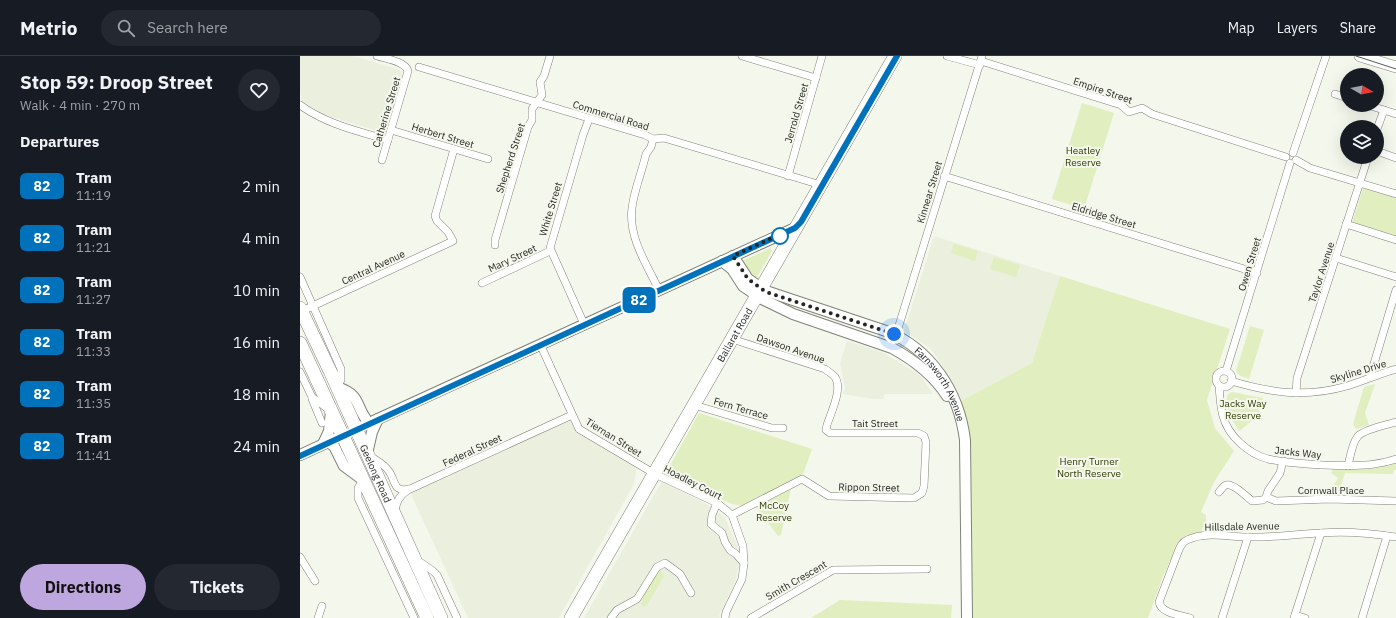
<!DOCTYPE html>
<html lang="en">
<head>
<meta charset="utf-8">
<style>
  :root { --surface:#171b24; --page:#242831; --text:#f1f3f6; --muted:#9ea1a6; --line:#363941; --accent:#bea6de }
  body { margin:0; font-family:"IBM Plex Sans",sans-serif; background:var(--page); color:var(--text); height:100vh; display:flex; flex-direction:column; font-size:15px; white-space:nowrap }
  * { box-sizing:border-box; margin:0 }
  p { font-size:13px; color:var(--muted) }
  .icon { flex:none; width:22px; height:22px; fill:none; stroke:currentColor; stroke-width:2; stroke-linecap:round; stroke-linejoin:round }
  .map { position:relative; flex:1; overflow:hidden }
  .side { display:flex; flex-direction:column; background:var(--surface); width:300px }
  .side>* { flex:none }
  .badge { padding:0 8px; border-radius:6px; font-size:14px; line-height:26px }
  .needle { width:26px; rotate:99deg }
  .buttons { position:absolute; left:1040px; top:12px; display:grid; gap:8px }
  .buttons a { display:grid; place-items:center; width:44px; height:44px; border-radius:50%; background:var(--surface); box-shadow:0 4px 16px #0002; font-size:20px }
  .you { position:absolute; width:20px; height:20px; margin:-10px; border:3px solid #fff; border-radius:50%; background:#1a73e8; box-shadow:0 0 0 6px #1a73e833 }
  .map>.badge { position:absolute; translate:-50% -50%; box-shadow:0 0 0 2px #fff }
  h2 { padding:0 20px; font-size:15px; line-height:36px }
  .round { display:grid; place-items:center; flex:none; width:42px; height:42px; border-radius:21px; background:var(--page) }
  .overview { display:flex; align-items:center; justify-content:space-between; height:68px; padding:0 20px }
  h1 { font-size:19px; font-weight:700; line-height:30px }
  .button { display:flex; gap:8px; margin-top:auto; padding:8px 20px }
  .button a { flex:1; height:46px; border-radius:24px; background:var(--accent); color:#111; font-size:16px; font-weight:700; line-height:46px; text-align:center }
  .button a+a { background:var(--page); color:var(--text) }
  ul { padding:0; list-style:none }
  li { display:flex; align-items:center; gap:12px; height:52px; padding:0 20px }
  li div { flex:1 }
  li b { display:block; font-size:15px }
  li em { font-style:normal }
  li .badge { min-width:44px; font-weight:700; text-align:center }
  header { display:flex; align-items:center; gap:24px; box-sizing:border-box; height:56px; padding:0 20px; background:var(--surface); border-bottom:1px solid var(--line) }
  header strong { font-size:19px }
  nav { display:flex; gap:22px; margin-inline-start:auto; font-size:14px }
  .search { width:280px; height:36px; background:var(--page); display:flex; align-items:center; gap:10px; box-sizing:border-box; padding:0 14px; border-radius:22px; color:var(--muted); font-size:15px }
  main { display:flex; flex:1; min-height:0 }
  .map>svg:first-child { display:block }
</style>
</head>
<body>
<header>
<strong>Metrio</strong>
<div class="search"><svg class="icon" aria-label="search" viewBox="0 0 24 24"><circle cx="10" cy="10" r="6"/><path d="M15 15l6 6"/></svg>Search here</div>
<nav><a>Map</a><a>Layers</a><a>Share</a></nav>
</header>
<main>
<section class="side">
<div class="overview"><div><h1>Stop 59: Droop Street</h1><p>Walk · 4 min · 270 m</p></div><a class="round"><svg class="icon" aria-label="heart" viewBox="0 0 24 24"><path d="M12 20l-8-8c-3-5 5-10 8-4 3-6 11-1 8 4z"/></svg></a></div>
<h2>Departures</h2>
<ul>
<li><span class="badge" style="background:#0072bc;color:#fff">82</span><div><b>Tram</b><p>11:19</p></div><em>2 min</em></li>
<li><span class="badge" style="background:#0072bc;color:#fff">82</span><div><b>Tram</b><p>11:21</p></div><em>4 min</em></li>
<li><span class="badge" style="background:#0072bc;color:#fff">82</span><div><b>Tram</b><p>11:27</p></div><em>10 min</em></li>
<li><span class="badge" style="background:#0072bc;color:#fff">82</span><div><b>Tram</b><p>11:33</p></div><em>16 min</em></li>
<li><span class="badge" style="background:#0072bc;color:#fff">82</span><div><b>Tram</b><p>11:35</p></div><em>18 min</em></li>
<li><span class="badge" style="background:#0072bc;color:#fff">82</span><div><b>Tram</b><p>11:41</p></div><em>24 min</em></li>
</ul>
<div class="button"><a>Directions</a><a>Tickets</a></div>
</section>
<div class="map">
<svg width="1096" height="562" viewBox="0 0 1096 562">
  <rect width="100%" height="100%" fill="#f4f7ec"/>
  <g fill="#eaf0dd">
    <polygon points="0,0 54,0 100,14 102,19 84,77 25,59 2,46 0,33"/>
    <polygon points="634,180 760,220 732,307 661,345 641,307 630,292 604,275"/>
    <polygon points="547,285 584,297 621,320 633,338 584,338 584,343 573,343 543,338 545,332 540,307"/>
    <polygon points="270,364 278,377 336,410 336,419 334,428 259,562 168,562 110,436"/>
    <polygon points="362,425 412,451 425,462 438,491 439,507 436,523 419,560 420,562 284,562"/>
  </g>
  <g fill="#e1eec0">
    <polygon points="782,47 814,57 784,153 752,143"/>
    <polygon points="1063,132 1096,142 1096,180 1052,167"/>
    <polygon points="654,188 678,195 675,205 651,197"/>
    <polygon points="471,192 472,195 456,223 453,222 442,205"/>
    <polygon points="694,201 720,209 716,221 690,213"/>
    <polygon points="760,220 930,273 907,344 915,372 934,395 914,426 901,456 906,459 906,468 902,472 902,476 883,481 879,485 863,520 848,562 672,562 671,395 668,367 661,345 732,307"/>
    <polygon points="950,270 964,274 949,323 940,320 936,315"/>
    <polygon points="1075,328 1065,357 1069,369 1056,373 1053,368 1064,331"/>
    <path d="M932,336L963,342L957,361L939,375C932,364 925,352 927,339Z"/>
    <polygon points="399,357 512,393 502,421 444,450 432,448 366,417"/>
    <path d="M1096,407V414H1094L1093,418L1045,417L1038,439H1028L1038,422L1031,417L1033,413C1054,414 1075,415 1096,407Z"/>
    <polygon points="491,433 481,479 478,480 456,451"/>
    <polygon points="359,511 364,520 346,551 341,549 345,536"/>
    <polygon points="540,544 652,549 651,562 511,562"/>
  </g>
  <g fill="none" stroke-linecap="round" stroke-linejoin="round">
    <g stroke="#808378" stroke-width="8">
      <g id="street">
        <path d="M77,0C86,3 105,5 108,15L82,104"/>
        <polyline points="442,0 516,22"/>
        <polyline points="647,0 680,9"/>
        <polyline points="681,5 821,49 829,56 842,52 852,58 986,101"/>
        <polyline points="119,11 345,79 353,83 364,82 521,129"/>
        <polyline points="1035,38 1047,42"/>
        <path d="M0,49C26,68 58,75 88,84"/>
        <polyline points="1068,49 1096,58"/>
        <polyline points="1077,73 1084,54"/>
        <polyline points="91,74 188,103"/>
        <path d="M353,83L351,91L346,98C342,116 334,134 332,152C328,181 347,209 359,234"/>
        <polyline points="1077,95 1096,102"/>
        <polyline points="993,97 1026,0"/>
        <polyline points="996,104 1010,112 1096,138"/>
        <polyline points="488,120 522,0"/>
        <polyline points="644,120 957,217"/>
        <polyline points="1046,168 1096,184"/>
        <polyline points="195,189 195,184 228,71 232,64 232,53 242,39 240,26 244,20 250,0"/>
        <polyline points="1036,202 1096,221"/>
        <polyline points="0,221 41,313 41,324 37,331"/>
        <polyline points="182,227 250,195"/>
        <polyline points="2,255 153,185 148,176 137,165 135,160 154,93"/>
        <polyline points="284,268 250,192 283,79 289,63"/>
        <polyline points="596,279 682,0"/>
        <polyline points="240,288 279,373 355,418 417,447 432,459 443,490 444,507 442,523 426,556 425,562"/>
        <circle cx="924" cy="323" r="8"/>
        <polyline points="926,315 990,107"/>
        <polyline points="0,316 12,341 28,353"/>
        <polyline points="1070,321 1096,234"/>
        <path d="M931,325C972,337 1005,342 1047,330C1063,325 1079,318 1096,313"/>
        <path d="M919,330C920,340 920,350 923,360C928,380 949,398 968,403C986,407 1005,408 1023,409C1048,410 1072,411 1096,403"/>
        <polyline points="996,337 997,322 1068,101"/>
        <polyline points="12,343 22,367"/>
        <polyline points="394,349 472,372 483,372"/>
        <path d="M70,400C76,404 84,408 88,414C96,423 92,437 109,433"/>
        <path d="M1048,410C1050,401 1052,387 1058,380C1065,373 1086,369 1096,366"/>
        <polyline points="63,424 58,432 58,442 114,562"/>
        <path d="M919,436C921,434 923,430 926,429C933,427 947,441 952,445L963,444L966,441L968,435L980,417L983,405"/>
        <polyline points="966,441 976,445 1030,443 1096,445"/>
        <polyline points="417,447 412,459 411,468 422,477 425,486 430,494 436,498 444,507"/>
        <path d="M95,456C96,446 99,440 108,434L272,359"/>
        <path d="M432,459L502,423L529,440L614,442L622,437L624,430L626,386L624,380L618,377H530L526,374L527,369C531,356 543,333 535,321C532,318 528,315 525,313L432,283"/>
        <polyline points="0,501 15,525"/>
        <polyline points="117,504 133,515 137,519 157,562"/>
        <polyline points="995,559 1005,562"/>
        <polyline points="18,562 22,550"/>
        <polyline points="311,562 317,554 337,543 357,511 365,507 380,518 391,537"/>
        <polyline points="451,562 533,514 627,513"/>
        <path d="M890,562C879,559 861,557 859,546L878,496C880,491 882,486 887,484C905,475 928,481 947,481C971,482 996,478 1020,477C1045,475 1071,477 1096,481"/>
        <polyline points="922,562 948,481"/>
        <polyline points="994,562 1021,477"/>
        <polyline points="1062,562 1087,480"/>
      </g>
    </g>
    <g stroke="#808378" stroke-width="12">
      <g id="secondary">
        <path id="s1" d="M433,200L448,223L466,235L586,275C631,293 659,336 665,384L667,562"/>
        <path d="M422,205L432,213L443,230L462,243L493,258L592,292C614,304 633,318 647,340"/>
        <path d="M37,331C63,340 54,350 69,367"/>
        <polyline points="56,373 497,171"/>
        <polyline points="28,386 34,390 44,410 63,424"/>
        <polyline points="23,388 29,375 31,355"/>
        <polyline points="67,398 72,376 78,363"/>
        <polyline points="0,399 43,379"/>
      </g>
    </g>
    <g stroke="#808378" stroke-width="12">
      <polyline id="primary" points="1060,0 1096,11"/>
    </g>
    <g stroke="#808378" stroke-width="14">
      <g id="highway">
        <path id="s2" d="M0,252L31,317L141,562"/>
        <polyline points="0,287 127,562"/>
        <path id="s3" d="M271,562L595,0"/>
      </g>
    </g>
    <use href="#street" stroke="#fff" stroke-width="7"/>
    <use href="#secondary" stroke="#fff" stroke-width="10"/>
    <use href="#primary" stroke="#fff" stroke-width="11"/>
    <use href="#highway" stroke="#fff" stroke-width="13"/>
    <g stroke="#585a54" stroke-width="1">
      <polyline points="1056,0 1096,13"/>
      <polyline points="0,400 495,172 501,166 597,0"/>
    </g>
  </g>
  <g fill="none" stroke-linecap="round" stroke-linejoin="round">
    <g stroke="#fff" stroke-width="9">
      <polyline id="line" points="0,400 495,172 501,166 597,0"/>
    </g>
    <use href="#line" stroke="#0072bc" stroke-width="6"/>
    <polyline stroke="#252622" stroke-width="4" stroke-dasharray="0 7.2" points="480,180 481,178 433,200 448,223 466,236 594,278"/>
  </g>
  <circle fill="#fff" stroke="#0072bc" stroke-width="2" cx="480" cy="180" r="8"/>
  <g text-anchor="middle" stroke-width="4" stroke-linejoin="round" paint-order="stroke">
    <g font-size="10" fill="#252622" stroke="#f4f7ec">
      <text transform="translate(803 34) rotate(19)" y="4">Empire Street</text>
      <text transform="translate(86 56) rotate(-73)" y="4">Catherine Street</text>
      <text transform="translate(496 57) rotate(-74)" y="4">Jerrold Street</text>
      <text transform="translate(311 59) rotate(17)" y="4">Commercial Road</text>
      <text transform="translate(143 79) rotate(17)" y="4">Herbert Street</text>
      <text transform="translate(210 102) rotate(-72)" y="4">Shepherd Street</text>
      <text transform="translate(629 136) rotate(-73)" y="4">Kinnear Street</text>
      <text transform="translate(250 153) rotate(-73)" y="4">White Street</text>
      <text transform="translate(804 159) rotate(17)" y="4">Eldridge Street</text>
      <text transform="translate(212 202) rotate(-25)" y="4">Mary Street</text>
      <text transform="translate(949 208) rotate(-73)" y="4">Owen Street</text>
      <text transform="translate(73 211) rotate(-25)" y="4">Central Avenue</text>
      <text transform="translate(1021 216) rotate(-72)" y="4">Taylor Avenue</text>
      <text dy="4" stroke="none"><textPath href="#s3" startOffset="327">Ballarat Road</textPath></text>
      <text transform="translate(491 292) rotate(19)" y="4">Dawson Avenue</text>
      <text transform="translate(1058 315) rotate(-17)" y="4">Skyline Drive</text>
      <text dy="4" stroke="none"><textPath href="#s1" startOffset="254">Farnsworth Avenue</textPath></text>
      <text transform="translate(441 352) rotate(16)" y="4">Fern Terrace</text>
      <text x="575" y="371">Tait Street</text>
      <text transform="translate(314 381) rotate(32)" y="4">Tiernan Street</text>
      <text transform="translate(172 394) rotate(-25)" y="4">Federal Street</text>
      <text transform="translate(998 396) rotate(6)" y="4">Jacks Way</text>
      <text dy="4" stroke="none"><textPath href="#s2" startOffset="182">Geelong Road</textPath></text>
      <text transform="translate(393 426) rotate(27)" y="4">Hoadley Court</text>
      <text transform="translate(569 431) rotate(1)" y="4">Rippon Street</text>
      <text x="1031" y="438">Cornwall Place</text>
      <text transform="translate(942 470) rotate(-1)" y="4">Hillsdale Avenue</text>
      <text transform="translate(496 524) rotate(-30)" y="4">Smith Crescent</text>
    </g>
    <g font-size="10" fill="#2f3b00" stroke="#f4f7ec">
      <text x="783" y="98">Heatley<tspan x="783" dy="12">Reserve</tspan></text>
      <text x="943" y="351">Jacks Way<tspan x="943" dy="12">Reserve</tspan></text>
      <text x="789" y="409">Henry Turner<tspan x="789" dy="12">North Reserve</tspan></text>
      <text x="474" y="453">McCoy<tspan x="474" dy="12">Reserve</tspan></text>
    </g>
  </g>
</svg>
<div class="buttons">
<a><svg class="needle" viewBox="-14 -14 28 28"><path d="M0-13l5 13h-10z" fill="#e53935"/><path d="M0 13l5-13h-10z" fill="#9ea1a6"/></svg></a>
<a><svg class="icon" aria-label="layers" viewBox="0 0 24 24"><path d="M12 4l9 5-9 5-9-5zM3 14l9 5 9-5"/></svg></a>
</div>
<div class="you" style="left:594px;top:278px"></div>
<b class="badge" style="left:339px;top:244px;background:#0072bc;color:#fff">82</b>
</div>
</main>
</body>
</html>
